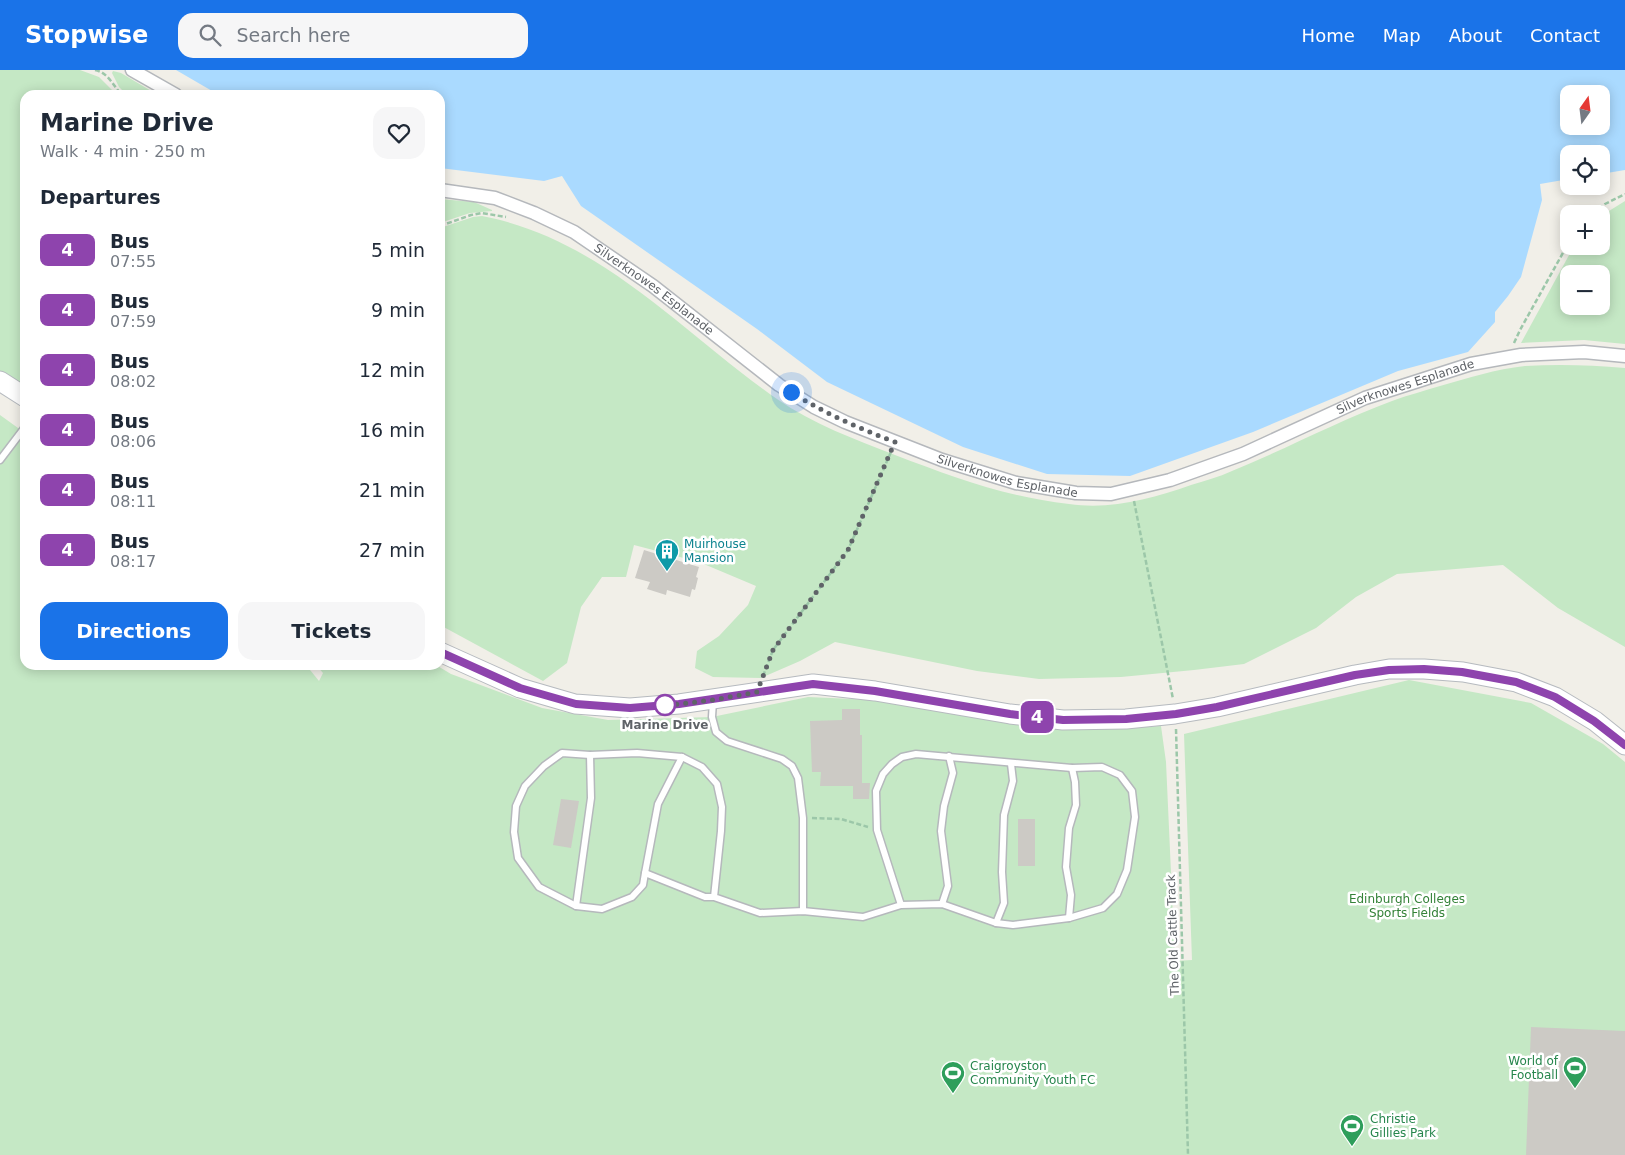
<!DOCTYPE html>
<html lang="en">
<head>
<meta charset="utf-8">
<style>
  :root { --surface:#fff; --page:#f6f6f7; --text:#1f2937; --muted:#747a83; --accent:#1a73e8 }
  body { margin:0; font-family:"DejaVu Sans",sans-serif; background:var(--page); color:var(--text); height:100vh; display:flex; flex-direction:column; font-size:19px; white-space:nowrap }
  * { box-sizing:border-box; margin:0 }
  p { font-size:16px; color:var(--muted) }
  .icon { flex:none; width:28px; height:28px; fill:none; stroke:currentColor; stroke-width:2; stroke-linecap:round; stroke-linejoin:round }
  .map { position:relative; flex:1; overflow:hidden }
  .details { position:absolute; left:20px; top:20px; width:425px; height:580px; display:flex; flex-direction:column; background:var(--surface); border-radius:15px; box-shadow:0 2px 12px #0003 }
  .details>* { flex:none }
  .badge { padding:0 10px; border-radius:8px; font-size:18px; line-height:32px }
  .needle { width:32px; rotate:14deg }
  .controls { position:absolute; left:1560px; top:15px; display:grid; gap:10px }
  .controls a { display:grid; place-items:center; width:50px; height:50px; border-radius:10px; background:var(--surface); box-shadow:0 2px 12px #0003; font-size:25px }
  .you { position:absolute; width:25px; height:25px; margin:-12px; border:4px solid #fff; border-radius:50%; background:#1a73e8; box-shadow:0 0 0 8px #1a73e833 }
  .map>.badge { position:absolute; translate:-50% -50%; box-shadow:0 0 0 2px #fff }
  h2 { padding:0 20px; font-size:19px; line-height:45px }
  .round { display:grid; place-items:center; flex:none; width:52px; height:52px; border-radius:15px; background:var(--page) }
  .overview { display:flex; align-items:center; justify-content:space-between; height:85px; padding:0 20px }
  h1 { font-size:24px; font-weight:600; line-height:38px }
  .button { display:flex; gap:10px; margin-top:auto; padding:10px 20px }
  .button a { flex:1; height:58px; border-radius:15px; background:var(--accent); color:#fff; font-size:20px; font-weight:600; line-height:58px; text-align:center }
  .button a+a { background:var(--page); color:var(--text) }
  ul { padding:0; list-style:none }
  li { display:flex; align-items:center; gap:15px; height:60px; padding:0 20px }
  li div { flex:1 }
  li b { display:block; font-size:19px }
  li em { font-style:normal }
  li .badge { min-width:55px; font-weight:700; text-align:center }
  header { display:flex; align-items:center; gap:30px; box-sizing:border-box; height:70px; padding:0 25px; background:var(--accent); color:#fff }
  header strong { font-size:24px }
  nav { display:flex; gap:28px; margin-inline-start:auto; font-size:18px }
  .search { width:350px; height:45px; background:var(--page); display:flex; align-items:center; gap:12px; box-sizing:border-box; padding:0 18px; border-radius:15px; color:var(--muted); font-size:19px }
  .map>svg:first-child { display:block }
</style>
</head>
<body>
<header>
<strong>Stopwise</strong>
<div class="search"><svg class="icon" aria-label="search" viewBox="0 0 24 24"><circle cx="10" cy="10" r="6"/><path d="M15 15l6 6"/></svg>Search here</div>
<nav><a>Home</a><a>Map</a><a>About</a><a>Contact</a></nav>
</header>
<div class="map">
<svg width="1625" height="1085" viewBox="0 0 1625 1085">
  <rect width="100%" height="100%" fill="#f1efe8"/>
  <g fill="#c5e8c5" fill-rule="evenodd">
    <polygon points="0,0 80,0 99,7 117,25 25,25 25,318 0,302"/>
    <polygon points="113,1 121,3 158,25 127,25 119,17 112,3"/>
    <polygon points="440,129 474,132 492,140 492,141 470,143 440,153"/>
    <path d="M1625,131V274L1584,270L1521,273L1574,176H1601V146ZM1569,204H1601V236H1569Z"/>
    <path d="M482,146C602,169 681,262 777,329C813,354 854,369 895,385C953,407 1006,427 1069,434C1111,440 1151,429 1191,415C1204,411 1219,407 1232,401C1286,379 1338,351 1392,331C1408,325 1424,321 1440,316C1468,308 1496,299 1525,296C1559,294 1591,295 1625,298V577L1558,538L1503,495L1397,504L1356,527L1316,558L1244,594L1194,600L1121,607L1039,609L977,601L835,572L800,591L761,608L713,607L695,598L697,581L719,566L748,535L756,516L699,492L634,475L626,507H602L581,537L567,593L543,611L440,555V158L473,147Z"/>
    <polygon points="0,345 25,363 25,595 306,595 319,611 323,603 316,595 436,595 451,604 542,638 608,650 712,647 808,627 876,630 1010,654 1084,659 1161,656 1166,692 1175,891 1192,890 1184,664 1409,610 1531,633 1603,674 1625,692 1625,1085 0,1085"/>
  </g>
  <path fill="#aadaff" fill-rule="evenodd" d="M176,0H1625V100L1601,104V84H1569V109L1540,114L1542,130L1521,207L1508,226L1495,242V252L1468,282L1398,301L1253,362L1130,406L1047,404L963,377L827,312L757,259L581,136L562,106L544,111L440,98V25H219ZM1569,24H1601V56H1569Z"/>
  <g fill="#cccac5">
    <polygon points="644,480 699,497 696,507 698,508 695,520 692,519 690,527 667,520 666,525 647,519 650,512 635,508"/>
    <polygon points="842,639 860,639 860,665 862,665 862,713 870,713 869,729 853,729 853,716 820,716 821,702 812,702 810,651 842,650"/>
    <polygon points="561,729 579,731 571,778 553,775"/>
    <rect x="1018" y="749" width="17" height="47"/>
    <polygon points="1531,957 1625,961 1625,1085 1526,1085"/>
  </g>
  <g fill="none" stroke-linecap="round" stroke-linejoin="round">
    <g stroke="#b5b8bc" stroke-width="9">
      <g id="lane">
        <polyline points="0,390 25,357"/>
        <polyline points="713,631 712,647 716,662 727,671 782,689 792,696 798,708 803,748 803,841"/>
        <polyline points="645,803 658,734 682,687"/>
        <polyline points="714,827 721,761 722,737 717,714 702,697 682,687 637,683 590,685 562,683 544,696 525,716 516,736 514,762 518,788 539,817 576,836 602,839 632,827 643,815 645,803 705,827 714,827 760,843 803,841 863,847 901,835 942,834 996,853 1013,855 1069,848 1103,838 1117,824 1127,800 1135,747 1132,721 1120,705 1102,697 1072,698 916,684 902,687 892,694 883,704 876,721 877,760 901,835"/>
        <polyline points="942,834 948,816 941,761 944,736 953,703 949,686"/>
        <polyline points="576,836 591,728 590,685"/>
        <polyline points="1069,848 1071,825 1066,797 1069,758 1076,735 1075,712 1072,698"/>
        <polyline points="996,853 1004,833 1002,802 1004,745 1013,711 1011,694"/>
      </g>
    </g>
    <g stroke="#b5b8bc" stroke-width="15">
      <g id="street">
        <polyline points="132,0 176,25"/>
        <path id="s1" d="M440,120L495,128L534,143L574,162L653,216L779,315L814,337L845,352L942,390L1016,413L1076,423L1111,424L1170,410L1243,384L1365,328L1471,294L1521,285L1584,282L1625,286"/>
      </g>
    </g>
    <g stroke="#b6babf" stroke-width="21">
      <g id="secondary">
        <polyline points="0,311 25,327"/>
        <polyline points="440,582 520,618 575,634 630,638 679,634 813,614 875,621 1010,644 1063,650 1126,649 1175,644 1217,637 1355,605 1389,599 1424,599 1463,602 1516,612 1555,627 1595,651 1625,675"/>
      </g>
    </g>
    <g stroke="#9cc7a9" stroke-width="2.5" stroke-dasharray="5 2.5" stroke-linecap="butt">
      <path d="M95,0C109,3 113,16 122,25"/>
      <polyline points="1567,140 1573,144"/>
      <polyline points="1593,144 1605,134 1625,124"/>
      <polyline points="440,156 471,145 482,143 506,147"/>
      <polyline points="1514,273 1520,260 1569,172"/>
      <polyline points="1134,431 1173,629"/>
      <polyline points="763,606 773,580 848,480 891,382"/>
      <polyline points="1176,659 1188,1085"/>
      <polyline points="812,748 841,749 868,757"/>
    </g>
    <use href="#lane" stroke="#fff" stroke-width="6"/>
    <use href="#street" stroke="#fff" stroke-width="12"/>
    <use href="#secondary" stroke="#fff" stroke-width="19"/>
  </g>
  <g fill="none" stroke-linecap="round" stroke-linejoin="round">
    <g stroke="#fff" stroke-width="11">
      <polyline id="line" points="440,582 520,618 576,634 630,638 679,634 813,614 875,621 1010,644 1063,650 1126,649 1176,644 1217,637 1355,605 1389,600 1424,599 1462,602 1516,612 1555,627 1594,651 1625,675"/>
    </g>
    <use href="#line" stroke="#8e44ad" stroke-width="8"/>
    <path stroke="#5f6368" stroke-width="5" stroke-dasharray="0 9" d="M665,635L662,636L713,630L757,622L773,580L848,480L890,383L895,372C858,358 824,343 791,322"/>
  </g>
  <defs>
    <g id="building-pin" transform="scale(1.25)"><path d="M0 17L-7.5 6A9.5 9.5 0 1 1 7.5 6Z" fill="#0f9aa8" stroke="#fff"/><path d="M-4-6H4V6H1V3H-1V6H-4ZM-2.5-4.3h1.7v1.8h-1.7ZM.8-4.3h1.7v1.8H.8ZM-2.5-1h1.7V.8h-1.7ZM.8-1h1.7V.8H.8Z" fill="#fff"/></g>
    <g id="stadium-pin" transform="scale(1.25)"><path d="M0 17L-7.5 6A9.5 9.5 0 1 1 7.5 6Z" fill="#2e9e5b" stroke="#fff"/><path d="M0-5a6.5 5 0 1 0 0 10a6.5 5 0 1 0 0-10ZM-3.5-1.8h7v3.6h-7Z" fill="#fff"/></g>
  </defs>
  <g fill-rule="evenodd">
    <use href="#building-pin" x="667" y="481"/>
    <use href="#stadium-pin" x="1575" y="998"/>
    <use href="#stadium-pin" x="953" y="1003"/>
    <use href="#stadium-pin" x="1352" y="1056"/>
  </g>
  <circle fill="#fff" stroke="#8e44ad" stroke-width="2.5" cx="665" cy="635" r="10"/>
  <g text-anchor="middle" stroke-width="5" stroke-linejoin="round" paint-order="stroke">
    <g font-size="12" fill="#5f6368" stroke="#fff">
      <text dy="4" stroke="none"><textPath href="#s1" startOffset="240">Silverknowes Esplanade</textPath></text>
      <text dy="4" stroke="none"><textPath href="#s1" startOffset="1065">Silverknowes Esplanade</textPath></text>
      <text dy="4" stroke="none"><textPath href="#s1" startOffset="645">Silverknowes Esplanade</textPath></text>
      <text transform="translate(1173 865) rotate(-92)" y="4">The Old Cattle Track</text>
    </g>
    <g font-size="12" fill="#0d838f" stroke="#fff" text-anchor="start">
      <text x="684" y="478">Muirhouse<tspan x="684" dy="14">Mansion</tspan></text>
    </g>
    <g font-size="12" font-weight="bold" fill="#5f6368" stroke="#fff">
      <text x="665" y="659">Marine Drive</text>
    </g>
    <g font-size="12" fill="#348238" stroke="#fff">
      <text x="1407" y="833">Edinburgh Colleges<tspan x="1407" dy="14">Sports Fields</tspan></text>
    </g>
    <g font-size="12" fill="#27864d" stroke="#fff" text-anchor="start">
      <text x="1558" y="995" text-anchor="end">World of<tspan x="1558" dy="14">Football</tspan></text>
      <text x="970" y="1000">Craigroyston<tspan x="970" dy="14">Community Youth FC</tspan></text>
      <text x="1370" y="1053">Christie<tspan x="1370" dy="14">Gillies Park</tspan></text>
    </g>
  </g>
</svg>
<div class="controls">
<a><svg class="needle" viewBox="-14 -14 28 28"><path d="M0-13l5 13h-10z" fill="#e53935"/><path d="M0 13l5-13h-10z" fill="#747a83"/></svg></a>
<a><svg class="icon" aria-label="locate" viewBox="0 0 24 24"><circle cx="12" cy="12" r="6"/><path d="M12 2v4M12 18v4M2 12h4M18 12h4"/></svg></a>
<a>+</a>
<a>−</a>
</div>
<div class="you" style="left:791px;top:322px"></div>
<b class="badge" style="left:1037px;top:647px;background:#8e44ad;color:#fff">4</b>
<section class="details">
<div class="overview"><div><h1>Marine Drive</h1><p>Walk · 4 min · 250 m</p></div><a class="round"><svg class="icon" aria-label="heart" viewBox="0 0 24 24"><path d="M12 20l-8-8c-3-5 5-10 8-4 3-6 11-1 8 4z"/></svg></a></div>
<h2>Departures</h2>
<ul>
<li><span class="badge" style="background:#8e44ad;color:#fff">4</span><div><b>Bus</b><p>07:55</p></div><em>5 min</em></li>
<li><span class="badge" style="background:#8e44ad;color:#fff">4</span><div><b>Bus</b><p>07:59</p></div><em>9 min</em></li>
<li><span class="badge" style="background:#8e44ad;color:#fff">4</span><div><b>Bus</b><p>08:02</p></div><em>12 min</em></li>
<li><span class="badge" style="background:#8e44ad;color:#fff">4</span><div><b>Bus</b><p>08:06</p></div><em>16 min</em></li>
<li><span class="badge" style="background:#8e44ad;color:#fff">4</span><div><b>Bus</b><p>08:11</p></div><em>21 min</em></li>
<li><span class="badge" style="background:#8e44ad;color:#fff">4</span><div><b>Bus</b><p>08:17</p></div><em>27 min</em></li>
</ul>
<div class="button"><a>Directions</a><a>Tickets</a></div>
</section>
</div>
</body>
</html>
